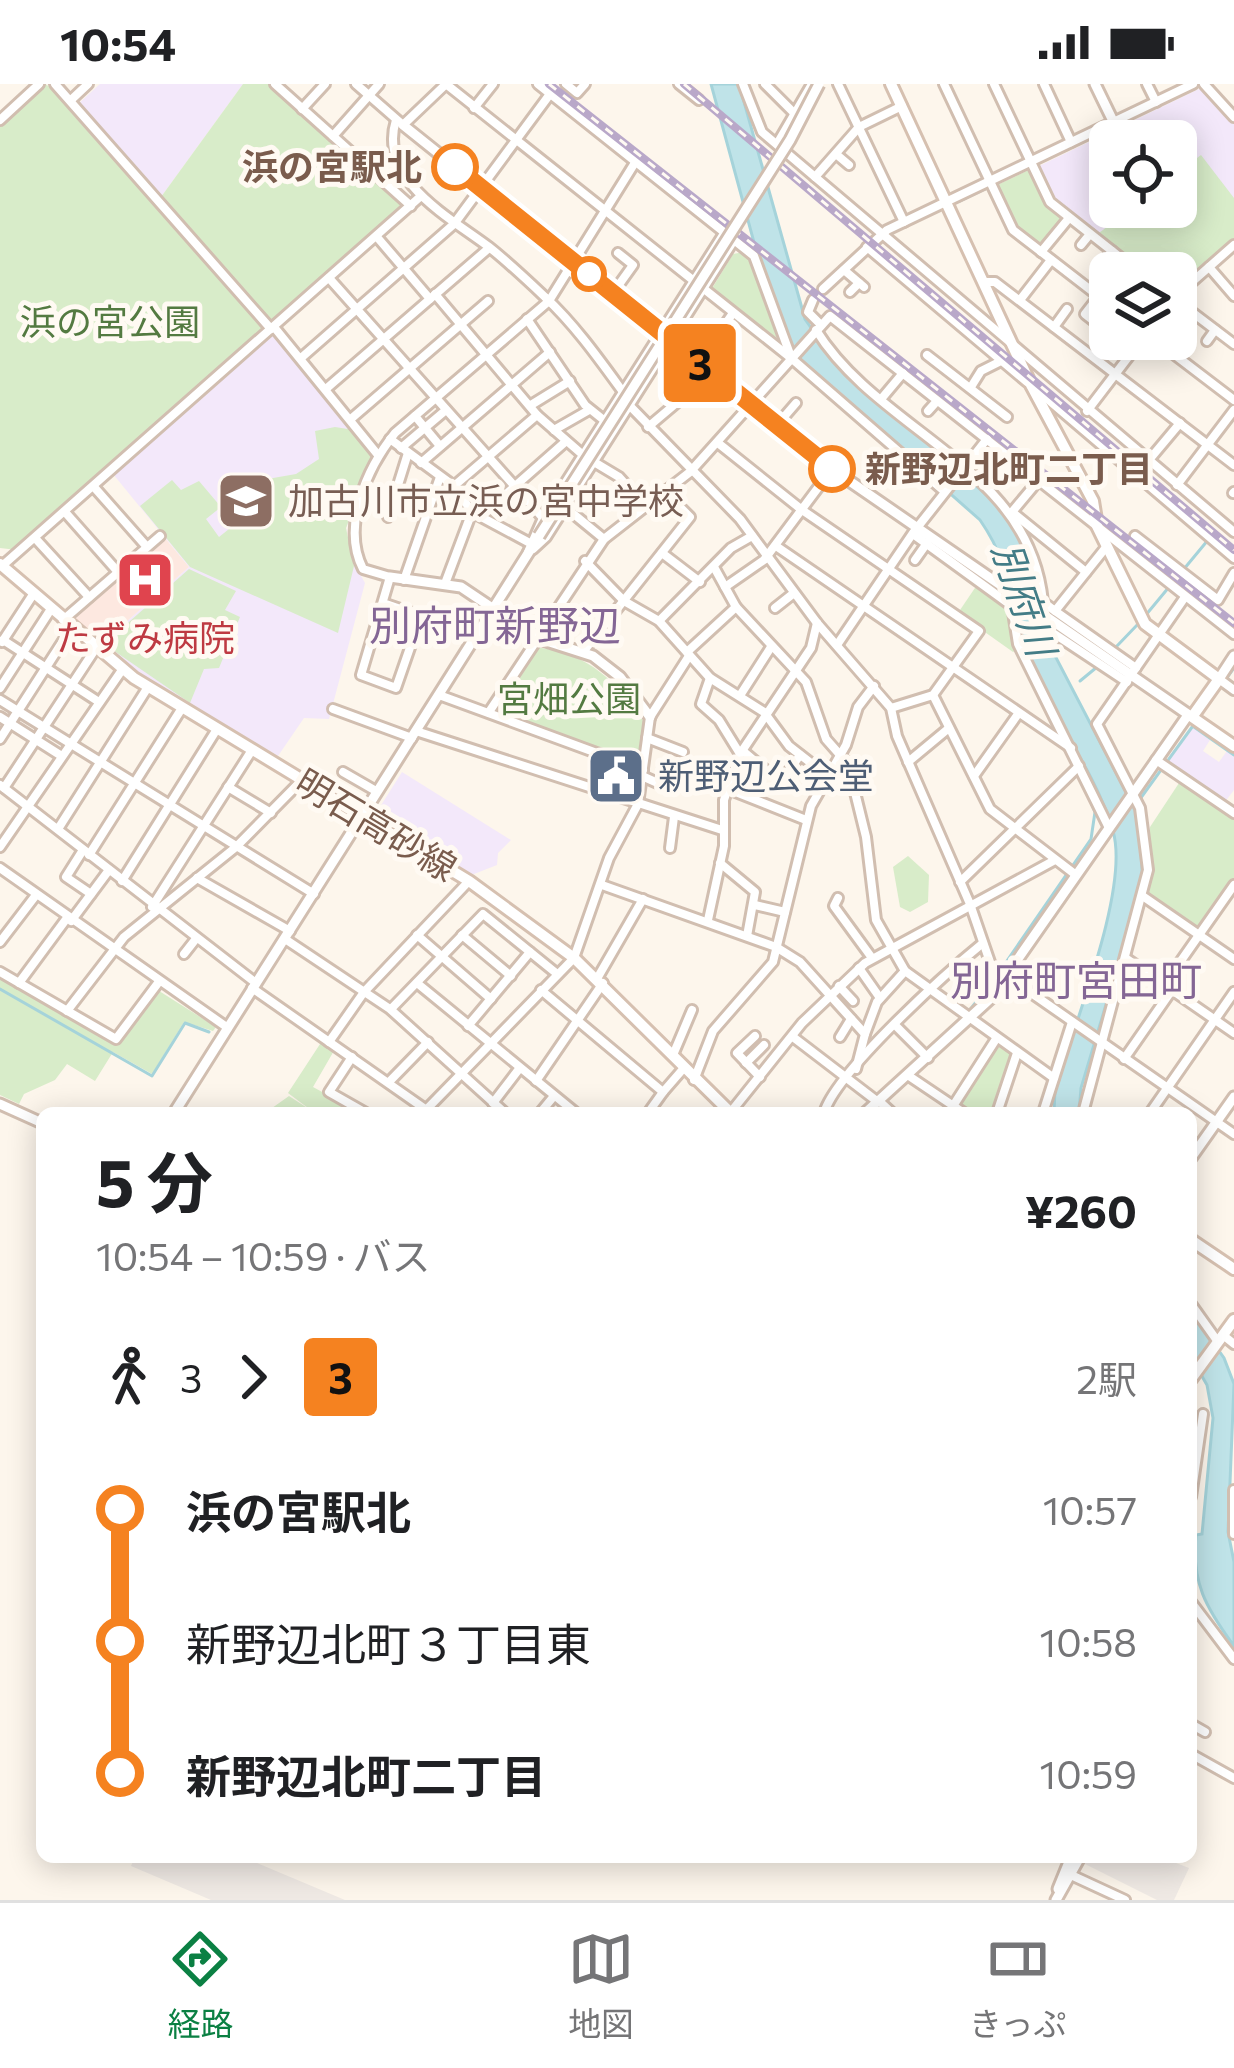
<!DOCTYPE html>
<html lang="ja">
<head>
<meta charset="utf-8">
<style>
  :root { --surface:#fff; --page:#f2f2f2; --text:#202124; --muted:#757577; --line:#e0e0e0; --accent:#0b8043 }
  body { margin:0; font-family:Commissioner,"Noto Sans JP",sans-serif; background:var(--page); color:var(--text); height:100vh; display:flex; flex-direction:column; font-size:45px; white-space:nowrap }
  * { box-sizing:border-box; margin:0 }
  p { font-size:39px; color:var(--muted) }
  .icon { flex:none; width:66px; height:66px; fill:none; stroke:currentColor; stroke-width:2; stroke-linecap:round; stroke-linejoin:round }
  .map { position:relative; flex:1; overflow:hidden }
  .drawer { position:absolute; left:36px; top:1023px; width:1161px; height:756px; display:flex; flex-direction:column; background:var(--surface); border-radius:18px; box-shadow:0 6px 30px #0003 }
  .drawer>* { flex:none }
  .badge { padding:0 24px; border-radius:9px; font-size:42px; line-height:78px }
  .buttons { position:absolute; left:1089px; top:36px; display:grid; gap:24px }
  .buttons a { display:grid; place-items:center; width:108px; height:108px; border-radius:18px; background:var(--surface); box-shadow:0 6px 30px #0003; font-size:60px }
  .map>.badge { position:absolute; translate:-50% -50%; box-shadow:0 0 0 6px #fff }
  .legs { display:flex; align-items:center; gap:18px; height:132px; padding:0 60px; font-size:39px }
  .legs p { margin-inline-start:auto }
  .overview { display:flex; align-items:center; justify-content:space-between; height:204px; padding:0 60px }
  h1 { font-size:66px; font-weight:700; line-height:90px }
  ul { padding:0 60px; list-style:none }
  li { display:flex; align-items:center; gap:42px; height:132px; font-size:45px }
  li i { display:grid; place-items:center; width:18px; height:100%; margin:0 15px; background:currentColor }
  li i::after { content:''; width:30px; height:30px; margin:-15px; border:9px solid; border-radius:50%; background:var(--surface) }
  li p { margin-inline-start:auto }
  li:first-child i { background:linear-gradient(#0000 50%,currentColor 0) }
  li:last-child i { background:linear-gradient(currentColor 50%,#0000 0) }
  .status { display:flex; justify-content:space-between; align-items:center; height:84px; padding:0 60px; background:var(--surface); direction:ltr }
  .status svg { height:33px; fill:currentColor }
  .tabs { display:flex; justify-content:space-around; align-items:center; height:168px; border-top:3px solid var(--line); background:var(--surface); font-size:33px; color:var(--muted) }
  .tabs a { display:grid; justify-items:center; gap:6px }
  .tabs .active { color:var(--accent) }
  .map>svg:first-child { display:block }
</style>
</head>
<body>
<div class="status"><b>10:54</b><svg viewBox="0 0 49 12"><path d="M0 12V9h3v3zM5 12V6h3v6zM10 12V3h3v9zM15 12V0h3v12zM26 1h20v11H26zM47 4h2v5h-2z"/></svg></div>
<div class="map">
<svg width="1234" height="1816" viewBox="0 0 1234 1816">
  <rect width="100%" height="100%" fill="#fdf6ec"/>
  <polygon fill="#fde8e0" points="164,453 189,483 101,560 71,534"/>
  <g fill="#efe9e4">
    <polygon points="135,1773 243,1773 345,1816 211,1816 131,1782"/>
    <polygon points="1088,1773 1161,1773 1189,1784 1174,1816 1157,1816 1085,1780"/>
  </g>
  <g fill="#f3e8fa" fill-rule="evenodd">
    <polygon points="100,0 243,0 161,113 77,21"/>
    <path d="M1203,3L1234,37V159L1176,207V189H1147L1052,116L1037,83ZM1110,57H1176V123H1110Z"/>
    <polygon points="272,248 375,372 346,444 349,470 365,499 329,635 304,634 278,672 147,595 101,560 189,483 113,390"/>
    <polygon points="1193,644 1210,656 1203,667 1219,678 1227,667 1234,673 1234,706 1224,719 1167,680"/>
    <polygon points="402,688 511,756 498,769 497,781 469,792 381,739 378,726"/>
  </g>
  <g fill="#d8ecc9">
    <polygon points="45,0 65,12 69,26 266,247 17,466 0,464 0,41"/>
    <polygon points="243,0 271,0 405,124 270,241 161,113"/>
    <polygon points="1201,71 1234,114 1234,154 1176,203 1176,189 1150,189 1099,149 1133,123 1176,123 1176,90"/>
    <polygon points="1031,85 1064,133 1040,164 1016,145 995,102"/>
    <polygon points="744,168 752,174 780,264 711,206 733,170"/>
    <polygon points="335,343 354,346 374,372 346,444 354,482 338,549 190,483 140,422 172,396 181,406 199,397 221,423 206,435 219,453 269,413 256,397 296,390 319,375 315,347"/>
    <polygon points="189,485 236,507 225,526 240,533 219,584 204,585 190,619 104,560"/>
    <polygon points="979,498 1009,525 1018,565 1013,568 958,529"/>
    <path d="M535,563C590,569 617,598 646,641L640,682L518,637L528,618L506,608Z"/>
    <polygon points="1181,696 1234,733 1234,794 1199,844 1147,809 1150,743"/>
    <polygon points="908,772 929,791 928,818 910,828 900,823 893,783"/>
    <polygon points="0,893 116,957 156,905 216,943 213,947 184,938 152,990 113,968 95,997 67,980 55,996 24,1010 19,1020 0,1011"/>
    <polygon points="322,957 335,965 313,1003 361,1029 265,1029 289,1012 312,1027 288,1009"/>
    <polygon points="1001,960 1013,971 995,1029 971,1029 960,1018"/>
  </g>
  <g fill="#bfe3e8" stroke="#a5d3da" stroke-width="3">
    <path d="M711,0H739L805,235L836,279L1006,428L1030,472L1052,566L1138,731L1143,797L1081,1004L1079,1029H1054L1055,1005C1073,943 1130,805 1113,747C1094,682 1046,628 1023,565C1004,514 1016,488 980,436L797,274L768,210Z"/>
    <path d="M1191,1228L1224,1274L1234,1300L1228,1448L1234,1478V1562C1206,1524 1191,1498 1196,1451L1202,1450L1213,1334L1207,1301L1191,1273Z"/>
  </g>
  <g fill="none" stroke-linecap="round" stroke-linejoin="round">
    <g stroke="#a5d3da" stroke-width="3">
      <polyline points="960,117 985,105"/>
      <polyline points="1215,183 1229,171"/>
      <polyline points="1145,532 1208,456"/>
      <polyline points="1116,563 1139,539"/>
      <polyline points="1080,597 1097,583"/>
      <polyline points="1200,631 1234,584"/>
      <polyline points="1194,643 1234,671"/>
      <polyline points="1140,715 1195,639"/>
      <polyline points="1002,884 1091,755 1095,728 1082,697"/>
      <polyline points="0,905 152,992 185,939 209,948"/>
      <polyline points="969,927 994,895"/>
      <polyline points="881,1009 921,971"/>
      <polyline points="876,1029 880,1019"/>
    </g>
    <g stroke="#d1beb0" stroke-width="14">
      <g id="minor">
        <polyline points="55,0 271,245"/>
        <polyline points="275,0 411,122"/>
        <polyline points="356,0 403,41 446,0"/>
        <polyline points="446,0 791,274 944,407"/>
        <polyline points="538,0 754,172 791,273"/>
        <polyline points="566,0 577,9 585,0"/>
        <polyline points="679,0 699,16"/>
        <polyline points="743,0 762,48 1234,448"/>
        <polyline points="765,0 796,31"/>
        <polyline points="838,0 904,138"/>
        <polyline points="944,0 1013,146 1110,221"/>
        <polyline points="994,0 1050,118 1140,189"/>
        <polyline points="1044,0 1071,58"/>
        <polyline points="1147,0 1156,18"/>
        <polyline points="1204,0 1234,33"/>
        <polyline points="71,16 88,0"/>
        <polyline points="474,24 493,0"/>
        <polyline points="302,25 325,0"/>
        <polyline points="0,36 39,0"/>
        <path d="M396,36C377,96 451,134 489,163C508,178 527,196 545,213C575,241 599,275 623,308"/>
        <polyline points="333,52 379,0"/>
        <polyline points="777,60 812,0"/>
        <polyline points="836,70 849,81"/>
        <polyline points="815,93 859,43 902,22"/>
        <polyline points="377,153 430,215"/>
        <polyline points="1081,161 1090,150"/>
        <polyline points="867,163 1027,298"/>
        <polyline points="1041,168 1069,134"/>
        <polyline points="1209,183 1234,212"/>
        <polyline points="844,186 864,203"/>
        <polyline points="1098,186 1112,167"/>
        <polyline points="329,194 543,434"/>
        <polyline points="984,198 995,198 1234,381"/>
        <polyline points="823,205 887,146 1193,0"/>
        <polyline points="850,208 859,199"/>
        <polyline points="613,209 633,181 618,169"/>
        <polyline points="435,210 537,331 583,371"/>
        <polyline points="1099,212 1085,230 1104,245"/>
        <polyline points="1176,212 1234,161"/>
        <polyline points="813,216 808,228 821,241"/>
        <polyline points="1020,216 1051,176"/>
        <polyline points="1176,216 1234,260"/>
        <polyline points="527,235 585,321 605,337"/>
        <polyline points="274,243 378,371"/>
        <polyline points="1054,243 1067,225"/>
        <polyline points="722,245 733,229"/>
        <path d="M816,246C880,349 1030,382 1043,518L1055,527"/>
        <polyline points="1154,255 1234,316"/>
        <polyline points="1207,257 1215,246"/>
        <polyline points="927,271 1007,333"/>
        <polyline points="301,274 454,140 550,10"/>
        <polyline points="712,289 725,273"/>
        <polyline points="971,303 981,287 1001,277"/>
        <polyline points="327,304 489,164"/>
        <polyline points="1038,307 1234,474"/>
        <polyline points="882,314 903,289"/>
        <polyline points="531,321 570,297"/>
        <polyline points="630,322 740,435 817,539 891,624 897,652 970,820 991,881 1234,1050"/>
        <polyline points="928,327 937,317"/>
        <polyline points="1087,327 1142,255"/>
        <polyline points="415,332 440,362"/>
        <polyline points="352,334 488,217"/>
        <polyline points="777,341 796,319"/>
        <polyline points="648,343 680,316"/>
        <polyline points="554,346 589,326"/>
        <polyline points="390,355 454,402 472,428 528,458"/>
        <polyline points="718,359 802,426 979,547 933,611 891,624"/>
        <polyline points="401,364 446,326"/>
        <polyline points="1149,376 1180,339"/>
        <polyline points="594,378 619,393 645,422"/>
        <polyline points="421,379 550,268"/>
        <polyline points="1038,397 1012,428 1086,488"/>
        <polyline points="1177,401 1234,326"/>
        <polyline points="454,402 537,331"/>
        <polyline points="94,403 147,463"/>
        <polyline points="1233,409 1234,408"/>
        <polyline points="565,423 604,455"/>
        <polyline points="65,428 118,488"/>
        <polyline points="481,432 564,359"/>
        <polyline points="388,433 408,369"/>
        <polyline points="913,450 1012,522 1018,560 1109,744"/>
        <polyline points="1135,452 1218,516 1234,489"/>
        <polyline points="35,454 89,513"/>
        <polyline points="776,462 1071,664"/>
        <polyline points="1107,462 1055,527 1136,584"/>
        <polyline points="533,465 546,453 734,156"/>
        <polyline points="528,468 543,434 725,148"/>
        <polyline points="662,469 700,498"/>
        <polyline points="915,476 927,459"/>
        <polyline points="585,477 624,517 659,537 710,594 764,628 789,662 825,690"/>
        <polyline points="2,482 421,112"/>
        <polyline points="404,496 440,393"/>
        <polyline points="446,497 472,428"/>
        <polyline points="725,503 764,476 832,385"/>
        <path d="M383,519L421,532L396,604L361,591L390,493L363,485C341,442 367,384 395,349L549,217L636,77"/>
        <polyline points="736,523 806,598 826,655 848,680 866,753 876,836 905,887 1054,994"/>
        <polyline points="775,524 794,509"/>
        <polyline points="63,536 160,452"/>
        <polyline points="659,537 731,464 752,452"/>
        <polyline points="1050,547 1127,598"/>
        <polyline points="3,556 99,618"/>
        <polyline points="2,558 34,509"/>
        <polyline points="837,561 913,449 987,355"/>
        <polyline points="583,568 690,433 665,408"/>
        <polyline points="687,568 736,523 714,483"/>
        <polyline points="710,594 701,620 719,636 740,670"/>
        <polyline points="1219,595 1234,606"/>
        <polyline points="0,604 51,525"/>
        <polyline points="741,610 771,563"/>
        <polyline points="439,611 643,686"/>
        <polyline points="933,611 990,725 1076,791"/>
        <polyline points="0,616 314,810"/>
        <polyline points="333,625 412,654"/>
        <polyline points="489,628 604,455 690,388 830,232 1234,550"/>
        <polyline points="0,633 60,671"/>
        <polyline points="416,647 722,746"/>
        <polyline points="647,654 683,668"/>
        <polyline points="0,655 72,543"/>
        <polyline points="743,667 768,688"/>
        <polyline points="1156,676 1234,729"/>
        <polyline points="908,678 949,644"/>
        <polyline points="789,687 800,671"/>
        <polyline points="343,688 376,707"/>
        <polyline points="642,692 662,701"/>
        <polyline points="974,692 1018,630"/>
        <polyline points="0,701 256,899"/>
        <polyline points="228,703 271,729"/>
        <polyline points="4,704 96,564"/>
        <polyline points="728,705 806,736"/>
        <polyline points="58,745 148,603"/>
        <polyline points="0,763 122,586"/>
        <polyline points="670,764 674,733"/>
        <polyline points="83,766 66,793 91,810"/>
        <polyline points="89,771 182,624"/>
        <polyline points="720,779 755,808 747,852"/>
        <polyline points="0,784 228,944"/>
        <polyline points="197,794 290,847"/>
        <polyline points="122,797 217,645"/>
        <polyline points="960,798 1079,682"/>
        <polyline points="602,801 776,863 800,878 865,950 856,985"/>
        <polyline points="1144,813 1234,875"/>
        <polyline points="838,814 834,822 872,874"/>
        <polyline points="755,821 785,828"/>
        <polyline points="152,823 252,666"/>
        <polyline points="708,836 724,762 724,716 740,670 811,564 817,539"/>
        <polyline points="71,837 109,786"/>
        <polyline points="417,851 491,915"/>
        <polyline points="462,851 511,892"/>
        <polyline points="285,855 390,925 505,1029"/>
        <polyline points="0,858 36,811"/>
        <polyline points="184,870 195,856"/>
        <polyline points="1127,875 1234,949"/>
        <polyline points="859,884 880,914"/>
        <polyline points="0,888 116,955 158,899"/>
        <polyline points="598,893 643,815"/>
        <polyline points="19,899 67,834"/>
        <polyline points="417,899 576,1029"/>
        <polyline points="1164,901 1234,801"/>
        <polyline points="839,902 853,917"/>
        <polyline points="252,904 428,1027"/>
        <polyline points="541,906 663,1008 648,1029"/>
        <polyline points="391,925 483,830 556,889"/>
        <polyline points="67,927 124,853 236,763 302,696"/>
        <polyline points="895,941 928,974"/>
        <polyline points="468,942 530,868"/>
        <polyline points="865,950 877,918 905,887"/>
        <polyline points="755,952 737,969 760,993"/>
        <polyline points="793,953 878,1018"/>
        <polyline points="840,953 851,935"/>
        <polyline points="329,958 364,908 469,797"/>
        <polyline points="673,971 692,926"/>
        <polyline points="352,973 329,1008 366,1029"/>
        <polyline points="1124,975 1172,906"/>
        <polyline points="746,979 764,961"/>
        <polyline points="909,992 964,1029"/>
        <polyline points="694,996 713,947 773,878 811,722 846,661 858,623 874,602"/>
        <polyline points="536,997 603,899"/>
        <polyline points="389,998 428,958"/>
        <polyline points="663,1008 683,985"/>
        <polyline points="879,1017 892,1029"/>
        <polyline points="493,1019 519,985"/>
        <polyline points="953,1022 996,955"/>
        <polyline points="423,1029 574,874 609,774 638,720 650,633 689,572"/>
        <polyline points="540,1029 554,1012"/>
        <polyline points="730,1029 802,939 865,879 1055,776"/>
        <path d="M824,1029C836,988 946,889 983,859"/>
        <polyline points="997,1029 1017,969"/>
        <polyline points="1043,1029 1072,938"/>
        <polyline points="1083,1029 1148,786 1140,724 1097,640 1185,513"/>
        <polyline points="1150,1029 1234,908"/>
        <polyline points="1191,1220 1218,1258"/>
        <polyline points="1223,1251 1234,1260"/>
        <polyline points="1234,1406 1234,1450"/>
        <polyline points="1191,1413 1203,1330"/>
        <polyline points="1191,1518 1234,1575"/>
        <polyline points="1191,1640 1205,1648"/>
        <polyline points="1191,1670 1234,1694"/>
        <polyline points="1071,1791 1125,1816"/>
      </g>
    </g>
    <g stroke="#d1beb0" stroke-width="15">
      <g id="tertiary">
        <polyline points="1095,0 1113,37"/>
        <polyline points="403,41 832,385 1192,633"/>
        <polyline points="390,493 461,503 537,554 593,572 620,593 650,633"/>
        <polyline points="1219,595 1234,572"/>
        <polyline points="0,1020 42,1039"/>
        <polyline points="174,1029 539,452"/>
        <polyline points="865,1029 990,915 1188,631"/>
        <polyline points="1191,1074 1234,1013"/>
        <polyline points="1058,1805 1071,1773"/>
        <polyline points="1056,1816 1080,1773"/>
      </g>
    </g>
    <g stroke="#d6c0b0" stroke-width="16">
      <g id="secondary">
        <polyline points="891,0 1031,301 1093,417 1097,442 1145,540 1219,595 1192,633 1234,662"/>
        <polyline points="0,480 134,594 469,797 574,874 731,1029"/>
        <polyline points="1191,1156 1234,1185"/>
        <polyline points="1191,1295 1234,1236"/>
      </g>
    </g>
    <use href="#minor" stroke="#fff" stroke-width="8"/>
    <use href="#tertiary" stroke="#fff" stroke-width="9"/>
    <use href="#secondary" stroke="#fff" stroke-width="10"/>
    <g stroke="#b9a8c9" stroke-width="8">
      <g id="rail">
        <polyline points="549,0 1234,539"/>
        <polyline points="684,0 1234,466"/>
      </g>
    </g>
    <use href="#rail" stroke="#fffaf3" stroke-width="3" stroke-dasharray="9" stroke-linecap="butt"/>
    <g stroke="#d1beb0" stroke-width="15" stroke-linecap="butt">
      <polyline id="tertiary-bridge" points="539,452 790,56 819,0"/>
    </g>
    <use href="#tertiary-bridge" stroke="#fff" stroke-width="9"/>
  </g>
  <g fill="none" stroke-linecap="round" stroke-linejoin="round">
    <g stroke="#fff" stroke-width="27">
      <polyline id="line-1" points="455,83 832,385"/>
    </g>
    <use href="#line-1" stroke="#f58220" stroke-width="18"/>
  </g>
  <defs>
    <g id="school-square" transform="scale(3)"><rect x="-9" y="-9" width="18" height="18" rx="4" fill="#8d6e63" stroke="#fffaf3"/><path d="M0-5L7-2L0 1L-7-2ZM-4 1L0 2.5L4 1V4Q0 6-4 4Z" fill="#fff"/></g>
    <g id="hospital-square" transform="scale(3)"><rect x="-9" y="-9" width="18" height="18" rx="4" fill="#e0444e" stroke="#fffaf3"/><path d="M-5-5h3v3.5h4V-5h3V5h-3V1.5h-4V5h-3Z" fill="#fff"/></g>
    <g id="civic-square" transform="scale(3)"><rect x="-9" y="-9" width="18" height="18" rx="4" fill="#5c6f8a" stroke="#fffaf3"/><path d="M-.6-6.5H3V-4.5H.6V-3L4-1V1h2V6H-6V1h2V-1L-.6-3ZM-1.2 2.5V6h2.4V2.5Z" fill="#fff"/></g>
  </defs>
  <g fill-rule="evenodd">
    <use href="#school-square" x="246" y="417"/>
    <use href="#hospital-square" x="145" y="496"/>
    <use href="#civic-square" x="616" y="692"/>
  </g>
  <g fill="#fff" stroke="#f58220" stroke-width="6">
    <circle cx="455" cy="83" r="21"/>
    <circle cx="589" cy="190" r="15"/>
    <circle cx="832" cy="385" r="21"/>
  </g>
  <g text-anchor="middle" stroke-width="10" stroke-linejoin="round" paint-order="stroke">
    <g font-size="36" font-weight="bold" fill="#7a5c4d" stroke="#fffaf3" text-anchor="end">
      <text x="422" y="96">浜の宮駅北</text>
      <text x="865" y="398" text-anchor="start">新野辺北町二丁目</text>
    </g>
    <g font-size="36" fill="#537a41" stroke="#fffaf3">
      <text x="110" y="251">浜の宮公園</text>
      <text x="569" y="628">宮畑公園</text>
    </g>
    <g font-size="36" fill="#785e54" stroke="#fffaf3" text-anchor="start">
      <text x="288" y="430">加古川市立浜の宮中学校</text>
    </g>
    <g font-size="36" fill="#be3a42" stroke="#fffaf3">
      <text x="145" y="567">たずみ病院</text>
    </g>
    <g font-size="36" fill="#4e5e75" stroke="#fffaf3" text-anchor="start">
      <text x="658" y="705">新野辺公会堂</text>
    </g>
    <g font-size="36" fill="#7a5c4d" stroke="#fffaf3">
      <text transform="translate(376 741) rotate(31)" y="13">明石高砂線</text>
    </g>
    <g font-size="39" font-style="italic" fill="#437c86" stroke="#fffaf3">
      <text transform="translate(1024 515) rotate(71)" y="14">別府川</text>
    </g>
    <g font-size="42" fill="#846695" stroke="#fffaf3">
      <text x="495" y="557">別府町新野辺</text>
      <text x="1076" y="912">別府町宮田町</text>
    </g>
  </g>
</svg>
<div class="buttons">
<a><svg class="icon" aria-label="locate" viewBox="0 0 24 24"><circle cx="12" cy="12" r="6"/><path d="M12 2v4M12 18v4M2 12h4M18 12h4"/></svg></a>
<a><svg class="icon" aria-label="layers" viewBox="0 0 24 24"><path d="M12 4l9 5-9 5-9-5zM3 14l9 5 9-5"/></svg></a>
</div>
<b class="badge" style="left:700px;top:279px;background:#f58220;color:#111">3</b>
<section class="drawer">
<div class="overview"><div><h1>5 分</h1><p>10:54 – 10:59 · バス</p></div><b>¥260</b></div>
<div class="legs"><svg class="icon" aria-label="walk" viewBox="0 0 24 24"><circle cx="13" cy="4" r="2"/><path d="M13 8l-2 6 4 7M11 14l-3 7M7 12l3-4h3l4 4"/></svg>3<svg class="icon" aria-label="forward" viewBox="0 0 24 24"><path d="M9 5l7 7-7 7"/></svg><b class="badge" style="background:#f58220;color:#111">3</b><p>2駅</p></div>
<ul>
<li><i style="color:#f58220"></i><b>浜の宮駅北</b><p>10:57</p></li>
<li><i style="color:#f58220"></i><span>新野辺北町３丁目東</span><p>10:58</p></li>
<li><i style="color:#f58220"></i><b>新野辺北町二丁目</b><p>10:59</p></li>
</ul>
</section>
</div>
<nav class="tabs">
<a class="active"><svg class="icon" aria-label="directions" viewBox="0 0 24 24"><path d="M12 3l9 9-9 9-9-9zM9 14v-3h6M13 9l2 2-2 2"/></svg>経路</a>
<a><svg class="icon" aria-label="map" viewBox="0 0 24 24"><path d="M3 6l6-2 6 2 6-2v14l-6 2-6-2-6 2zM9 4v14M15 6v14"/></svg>地図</a>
<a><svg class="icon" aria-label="tickets" viewBox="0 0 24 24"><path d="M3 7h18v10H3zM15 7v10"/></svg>きっぷ</a>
</nav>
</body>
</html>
